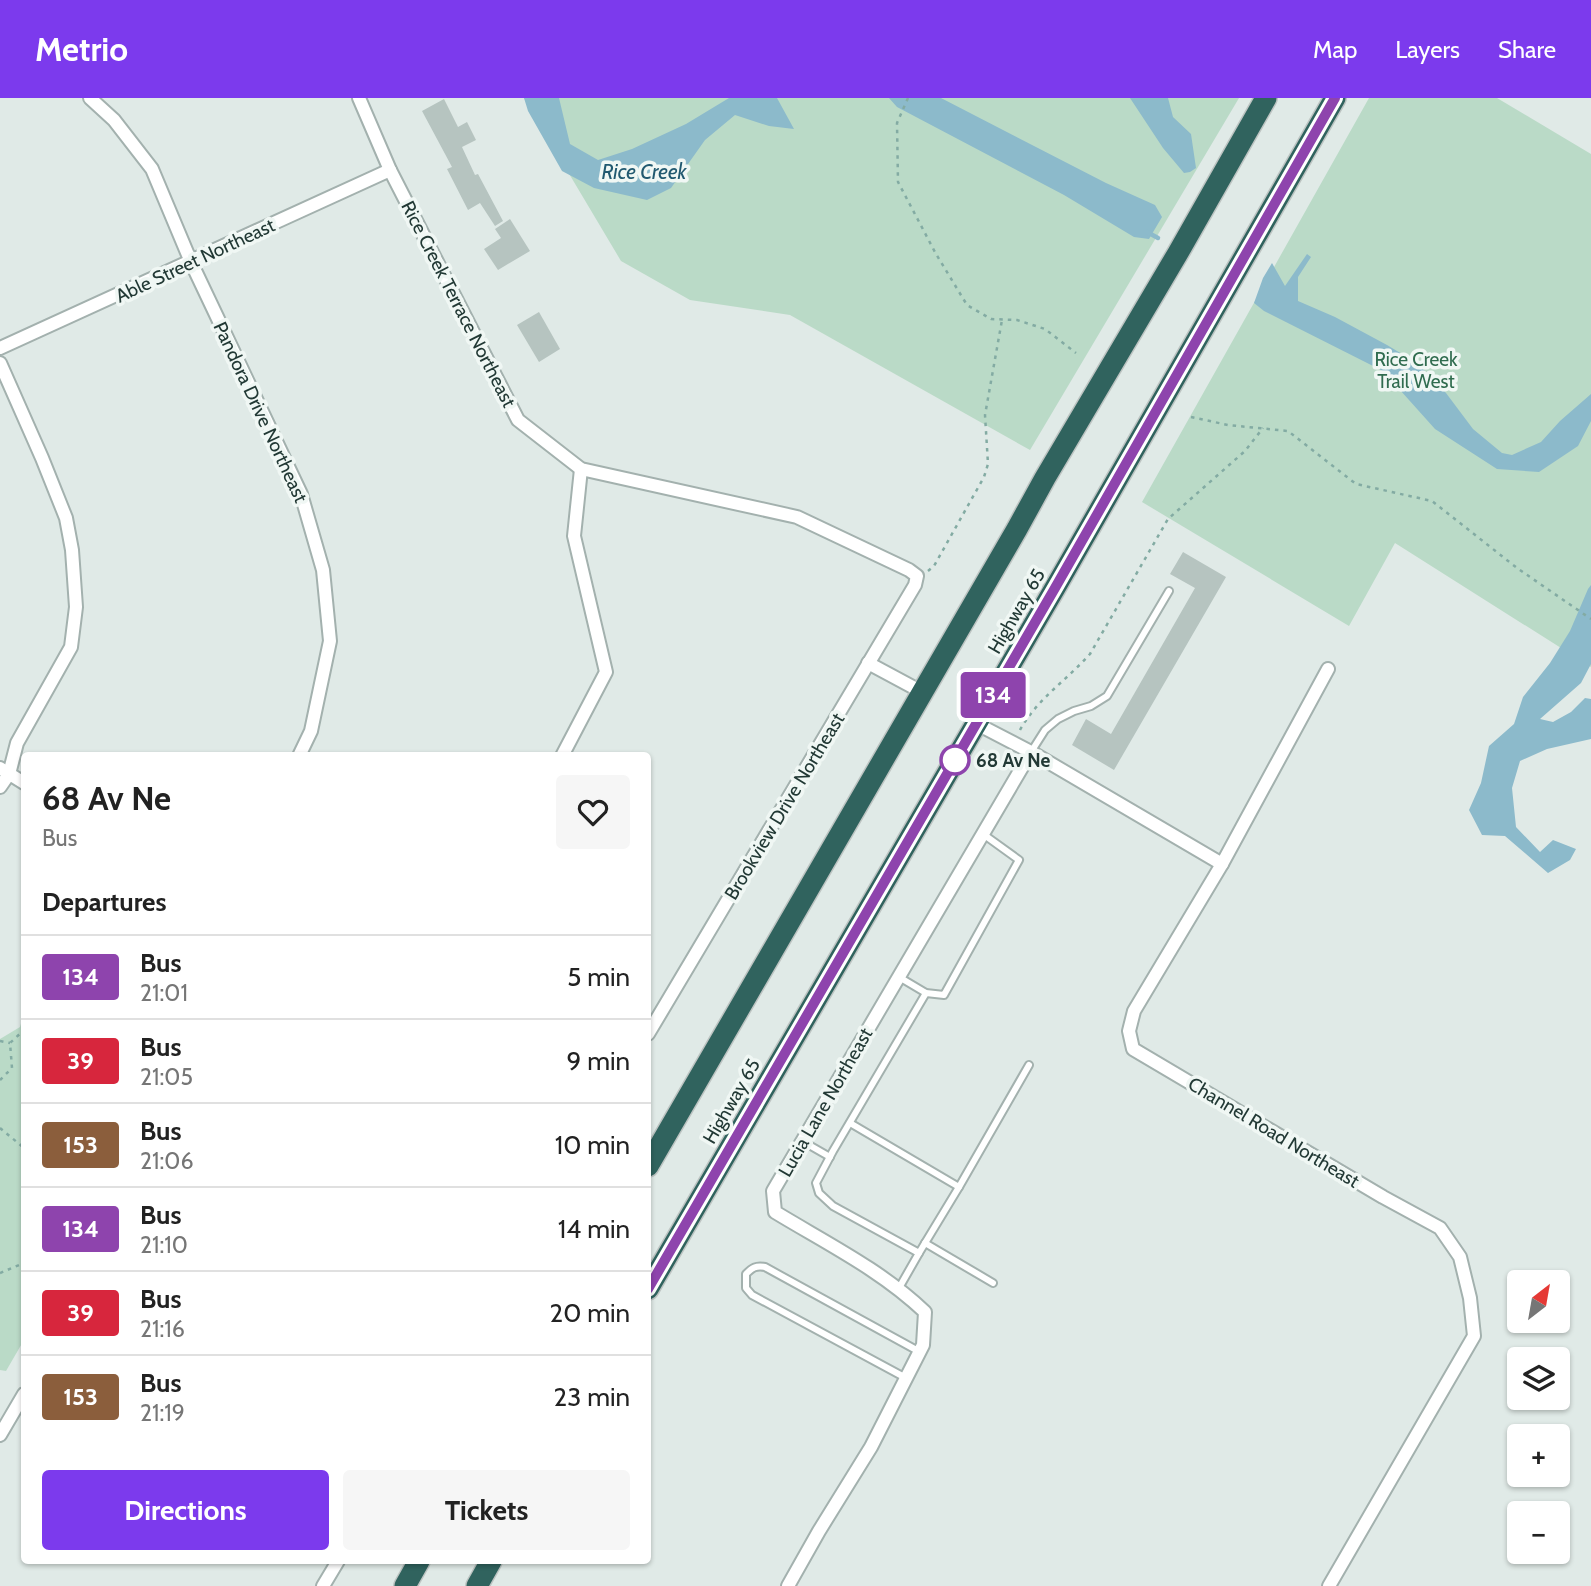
<!DOCTYPE html>
<html lang="en">
<head>
<meta charset="utf-8">
<style>
  :root { --surface:#fff; --page:#f6f6f6; --text:#222; --muted:#767676; --line:#e0e0e0; --accent:#7c3aed }
  body { margin:0; font-family:Cabin,sans-serif; background:var(--page); color:var(--text); height:100vh; display:flex; flex-direction:column; font-size:26px; white-space:nowrap }
  * { box-sizing:border-box; margin:0 }
  p { font-size:23px; color:var(--muted) }
  .icon { flex:none; width:38px; height:38px; fill:none; stroke:currentColor; stroke-width:2; stroke-linecap:round; stroke-linejoin:round }
  .map { position:relative; flex:1; overflow:hidden }
  .side { position:absolute; left:21px; top:654px; width:630px; height:812px; display:flex; flex-direction:column; background:var(--surface); border-radius:7px; box-shadow:0 2px 5px #0004 }
  .side>* { flex:none }
  .badge { padding:0 14px; border-radius:5px; font-size:24px; line-height:46px }
  .needle { width:46px; rotate:31deg }
  .fabs { position:absolute; left:1507px; top:1172px; display:grid; gap:14px }
  .fabs a { display:grid; place-items:center; width:63px; height:63px; border-radius:7px; background:var(--surface); box-shadow:0 2px 5px #0004; font-size:35px }
  .map>.badge { position:absolute; translate:-50% -50%; box-shadow:0 0 0 4px #fff }
  h2 { padding:0 21px; font-size:26px; line-height:63px }
  .round { display:grid; place-items:center; flex:none; width:74px; height:74px; border-radius:7px; background:var(--page) }
  .overview { display:flex; align-items:center; justify-content:space-between; height:119px; padding:0 21px }
  h1 { font-size:33px; font-weight:800; line-height:52px }
  .cta { display:flex; gap:14px; margin-top:auto; padding:14px 21px }
  .cta a { flex:1; height:80px; border-radius:7px; background:var(--accent); color:#fff; font-size:28px; font-weight:800; line-height:80px; text-align:center }
  .cta a+a { background:var(--page); color:var(--text) }
  ul { padding:0; list-style:none }
  li { display:flex; align-items:center; gap:21px; height:84px; padding:0 21px; border-top:2px solid var(--line) }
  li div { flex:1 }
  li b { display:block; font-size:26px }
  li em { font-style:normal }
  li .badge { min-width:77px; font-weight:700; text-align:center }
  header { display:flex; align-items:center; gap:42px; box-sizing:border-box; height:98px; padding:0 35px; background:var(--accent); color:#fff }
  header strong { font-size:33px }
  nav { display:flex; gap:38px; margin-inline-start:auto; font-size:24px }
  .map>svg:first-child { display:block }
</style>
</head>
<body>
<header>
<strong>Metrio</strong>
<nav><a>Map</a><a>Layers</a><a>Share</a></nav>
</header>
<div class="map">
<svg width="1591" height="1488" viewBox="0 0 1591 1488">
  <rect width="100%" height="100%" fill="#e0eae7"/>
  <g fill="#badac7">
    <polygon points="524,0 1239,0 1030,352 790,217 690,202 621,163"/>
    <polygon points="1369,0 1497,0 1591,56 1591,569 1395,445 1349,528 1142,404"/>
    <polygon points="24,915 24,1242 6,1273 0,1272 0,941 20,929"/>
  </g>
  <g fill="#8cbacb">
    <polygon points="524,0 559,0 570,46 598,62 632,51 686,26 729,0 777,0 794,31 769,28 735,17 705,42 671,90 647,102 594,90 562,73 528,13"/>
    <polygon points="889,0 941,0 1106,85 1155,107 1162,119 1149,141 1134,139 1064,97 897,9"/>
    <polygon points="1130,0 1168,0 1173,19 1191,36 1196,70 1190,74 1184,75 1163,50"/>
    <polygon points="1307,156 1311,159 1298,179 1298,203 1335,219 1387,247 1417,265 1446,295 1473,331 1502,355 1512,357 1541,344 1560,323 1591,296 1591,323 1578,348 1539,374 1497,371 1435,331 1383,273 1264,213 1254,205 1263,180 1272,165 1285,188"/>
    <polygon points="1591,487 1591,566 1581,585 1540,621 1553,624 1571,614 1585,600 1591,601 1591,641 1547,651 1520,663 1512,690 1516,729 1540,754 1553,742 1576,751 1570,762 1548,775 1505,738 1482,737 1469,712 1481,685 1489,648 1514,626 1523,599 1550,565 1570,533 1588,491"/>
  </g>
  <g fill="none" stroke-linecap="round" stroke-linejoin="round">
    <polyline stroke="#8cbacb" stroke-width="4.5" points="1147,134 1158,140"/>
  </g>
  <g fill="#b6c4c0">
    <polygon points="444,1 458,29 467,24 476,42 462,49 475,77 478,76 503,123 495,128 480,105 468,112 447,71 452,69 422,13"/>
    <polygon points="510,121 530,153 498,172 484,151 501,140 495,131"/>
    <polygon points="539,214 560,251 539,264 517,227"/>
    <polygon points="1183,454 1226,479 1114,672 1072,647 1086,621 1111,636 1195,490 1170,476"/>
  </g>
  <g fill="none" stroke-linecap="round" stroke-linejoin="round">
    <g stroke="#a3b1ae" stroke-width="10">
      <g id="lane">
        <polyline points="1031,654 1045,632 1058,621 1074,613 1091,608 1107,598 1169,493"/>
        <polyline points="899,879 926,895 944,897 1019,762 983,736"/>
        <polyline points="850,1025 959,1089 1029,967"/>
        <polyline points="802,1043 830,1059"/>
        <polyline points="925,1145 993,1185"/>
        <polyline points="919,1155 959,1089"/>
        <polyline points="899,1190 919,1155 833,1108 819,1095 816,1085 833,1053 926,895"/>
        <path d="M906,1280L752,1197L746,1190V1176C752,1170 756,1167 765,1169L920,1254"/>
      </g>
    </g>
    <g stroke="#a3b1ae" stroke-width="16">
      <g id="street">
        <polyline points="90,0 114,22 152,71 191,164 301,396 323,472 330,543 311,633 299,658"/>
        <polyline points="359,0 390,72 518,322 581,371 797,419 909,472 917,478 915,487 648,936"/>
        <polyline points="0,250 390,72"/>
        <polyline points="0,265 42,360 66,420 72,452 76,509 71,549 17,645 9,676 0,689"/>
        <polyline points="868,565 922,594"/>
        <polyline points="1328,571 1222,766 1134,913 1129,933 1133,951 1383,1099 1440,1130 1460,1159 1470,1200 1474,1238 1329,1488"/>
        <polyline points="977,626 1031,654 1222,766"/>
        <polyline points="562,658 606,574 574,438 581,371"/>
        <polyline points="0,670 24,685"/>
        <polyline points="0,1337 24,1296"/>
        <polyline points="323,1488 338,1463"/>
        <path d="M788,1488L819,1433L871,1349L923,1247L925,1214C881,1172 826,1145 775,1114L773,1093L1031,654"/>
      </g>
    </g>
    <g stroke="#bdc4c2" stroke-width="24">
      <g id="highway">
        <polyline points="648,1068 1017,431 1045,380 1178,155 1266,0"/>
        <polyline points="648,1191 1055,490 1335,0"/>
        <polyline points="405,1488 419,1463"/>
        <polyline points="477,1488 491,1463"/>
      </g>
    </g>
    <g stroke="#83aba3" stroke-width="2.5" stroke-dasharray="3.5 5" stroke-linecap="butt">
      <polyline points="908,0 897,25 898,84 936,156 967,207 991,221 1017,222 1045,231 1076,255"/>
      <polyline points="1191,319 1228,327 1288,333 1356,386 1432,403 1517,470 1591,521"/>
      <polyline points="928,473 934,468 984,379 988,366 985,317 1002,222"/>
      <path d="M1020,632C1037,601 1067,582 1090,556L1168,421L1245,353L1263,330"/>
      <polyline points="0,943 10,945"/>
      <polyline points="0,982 12,970 10,945 24,932"/>
      <polyline points="0,1030 24,1050"/>
      <polyline points="0,1175 24,1165"/>
    </g>
    <use href="#lane" stroke="#fff" stroke-width="6"/>
    <use href="#street" stroke="#fff" stroke-width="12"/>
    <use href="#highway" stroke="#30635e" stroke-width="21"/>
  </g>
  <g fill="none" stroke-linecap="round" stroke-linejoin="round">
    <g stroke="#fff" stroke-width="16">
      <polyline id="line" points="648,1191 1055,490 1335,0"/>
    </g>
    <use href="#line" stroke="#8e44ad" stroke-width="10"/>
  </g>
  <circle fill="#fff" stroke="#8e44ad" stroke-width="3.5" cx="955" cy="662" r="14"/>
  <g text-anchor="middle" stroke-width="7" stroke-linejoin="round" paint-order="stroke">
    <g font-size="19" fill="#223935" stroke="#f0f7f4">
      <text transform="translate(195 162) rotate(-25)" y="7">Able Street Northeast</text>
      <text transform="translate(459 206) rotate(63)" y="7">Rice Creek Terrace Northeast</text>
      <text transform="translate(261 314) rotate(65)" y="7">Pandora Drive Northeast</text>
      <text transform="translate(1016 513) rotate(-60)" y="7">Highway 65</text>
      <text transform="translate(784 708) rotate(-59)" y="7">Brookview Drive Northeast</text>
      <text transform="translate(731 1003) rotate(-60)" y="7">Highway 65</text>
      <text transform="translate(825 1004) rotate(-60)" y="7">Lucia Lane Northeast</text>
      <text transform="translate(1274 1034) rotate(31)" y="7">Channel Road Northeast</text>
    </g>
    <g font-size="19" fill="#306c4f" stroke="#f0f7f4">
      <text x="1416" y="268">Rice Creek<tspan x="1416" dy="22">Trail West</tspan></text>
    </g>
    <g font-size="19" font-weight="bold" fill="#223935" stroke="#f0f7f4" text-anchor="start">
      <text x="976" y="669">68 Av Ne</text>
    </g>
    <g font-size="21" font-style="italic" fill="#215970" stroke="#f0f7f4">
      <text x="644" y="81">Rice Creek</text>
    </g>
  </g>
</svg>
<div class="fabs">
<a><svg class="needle" viewBox="-14 -14 28 28"><path d="M0-13l5 13h-10z" fill="#e53935"/><path d="M0 13l5-13h-10z" fill="#767676"/></svg></a>
<a><svg class="icon" aria-label="layers" viewBox="0 0 24 24"><path d="M12 4l9 5-9 5-9-5zM3 14l9 5 9-5"/></svg></a>
<a>+</a>
<a>−</a>
</div>
<b class="badge" style="left:993px;top:597px;background:#8e44ad;color:#fff">134</b>
<section class="side">
<div class="overview"><div><h1>68 Av Ne</h1><p>Bus</p></div><a class="round"><svg class="icon" aria-label="heart" viewBox="0 0 24 24"><path d="M12 20l-8-8c-3-5 5-10 8-4 3-6 11-1 8 4z"/></svg></a></div>
<h2>Departures</h2>
<ul>
<li><span class="badge" style="background:#8e44ad;color:#fff">134</span><div><b>Bus</b><p>21:01</p></div><em>5 min</em></li>
<li><span class="badge" style="background:#d7263d;color:#fff">39</span><div><b>Bus</b><p>21:05</p></div><em>9 min</em></li>
<li><span class="badge" style="background:#8b5e3c;color:#fff">153</span><div><b>Bus</b><p>21:06</p></div><em>10 min</em></li>
<li><span class="badge" style="background:#8e44ad;color:#fff">134</span><div><b>Bus</b><p>21:10</p></div><em>14 min</em></li>
<li><span class="badge" style="background:#d7263d;color:#fff">39</span><div><b>Bus</b><p>21:16</p></div><em>20 min</em></li>
<li><span class="badge" style="background:#8b5e3c;color:#fff">153</span><div><b>Bus</b><p>21:19</p></div><em>23 min</em></li>
</ul>
<div class="cta"><a>Directions</a><a>Tickets</a></div>
</section>
</div>
</body>
</html>
